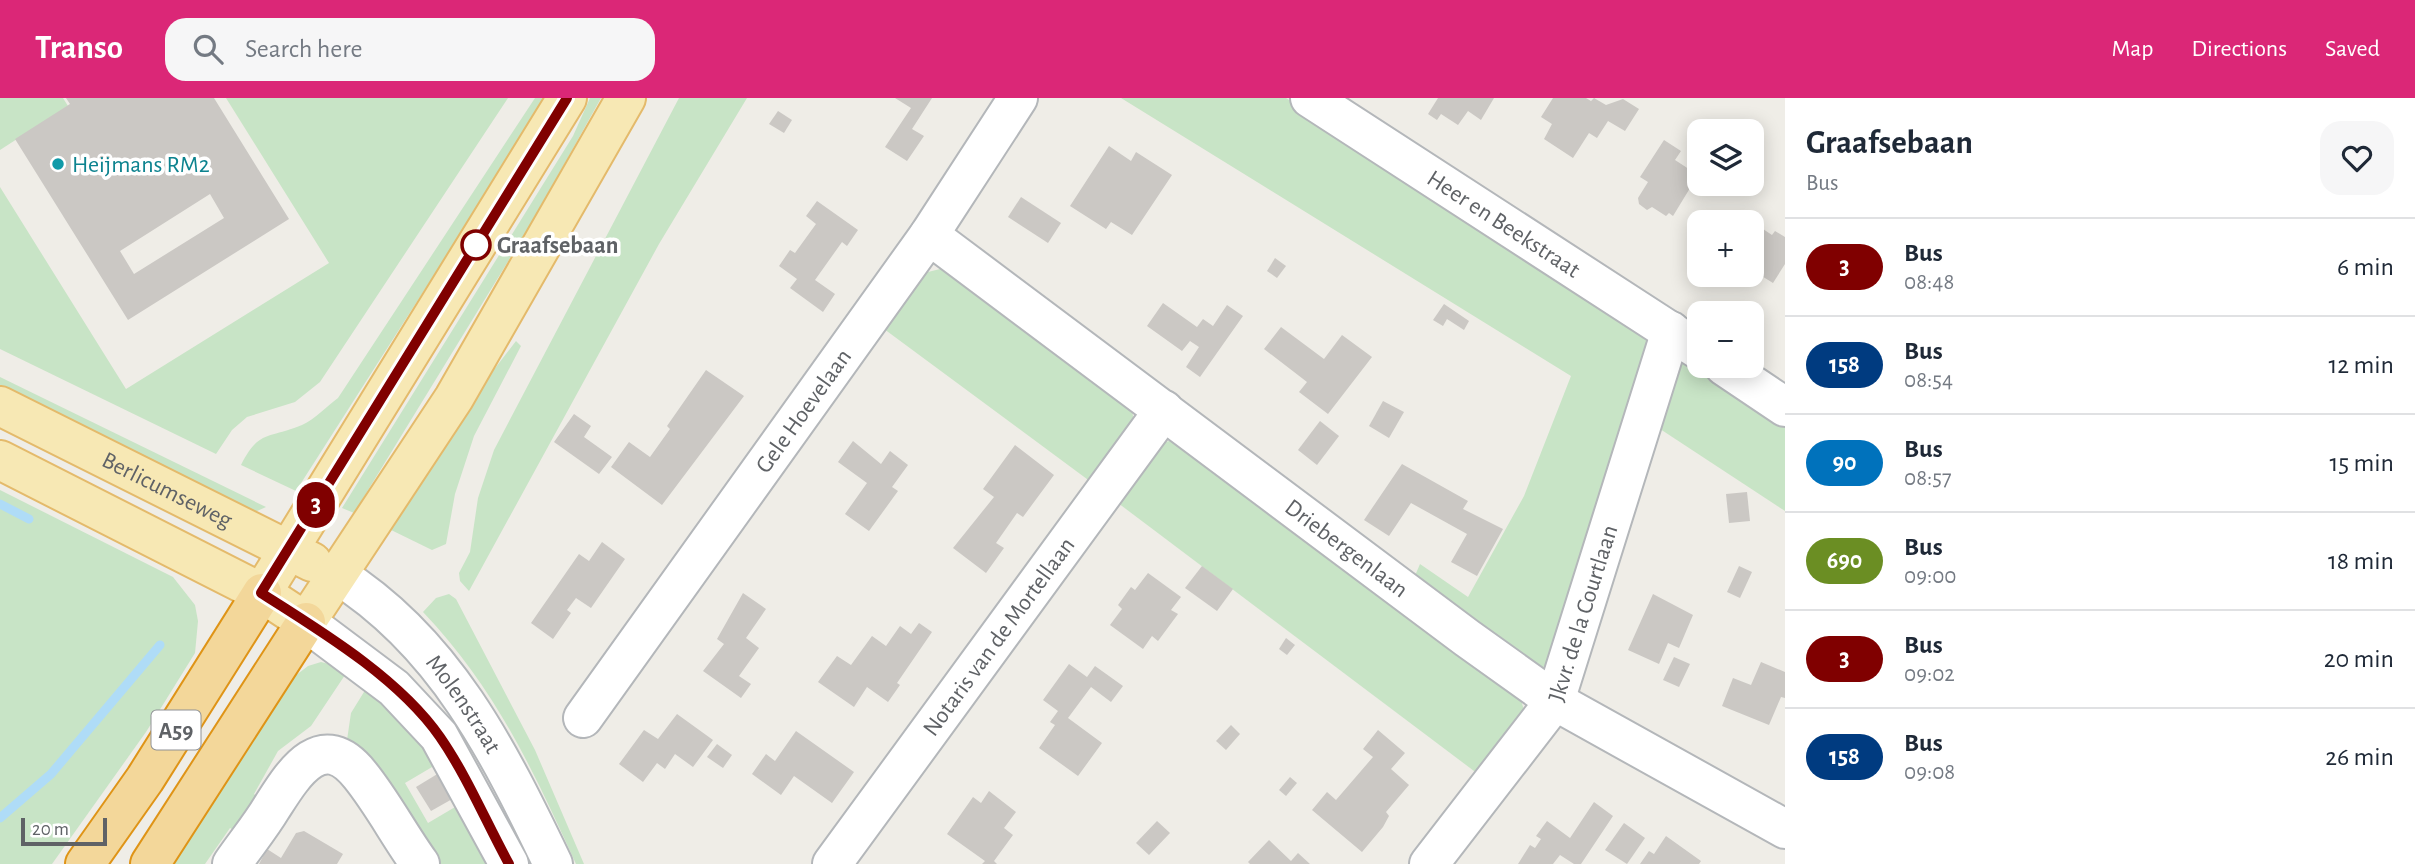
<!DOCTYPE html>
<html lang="en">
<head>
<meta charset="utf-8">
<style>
  :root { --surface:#fff; --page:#f6f6f7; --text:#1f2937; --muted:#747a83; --line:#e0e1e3; --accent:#db2777 }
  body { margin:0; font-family:"Alegreya Sans",sans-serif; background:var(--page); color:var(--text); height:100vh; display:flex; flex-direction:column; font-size:26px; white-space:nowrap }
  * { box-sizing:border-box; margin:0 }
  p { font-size:23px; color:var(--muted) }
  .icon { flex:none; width:38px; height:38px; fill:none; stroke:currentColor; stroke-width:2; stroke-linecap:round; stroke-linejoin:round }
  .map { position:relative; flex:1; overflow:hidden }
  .side { display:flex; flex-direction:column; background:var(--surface); width:630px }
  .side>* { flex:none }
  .badge { padding:0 14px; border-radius:23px; font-size:24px; line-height:46px }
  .fabs { position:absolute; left:1687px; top:21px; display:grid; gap:14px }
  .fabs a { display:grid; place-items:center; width:77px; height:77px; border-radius:14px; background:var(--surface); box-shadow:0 4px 18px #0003; font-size:35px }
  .scale { position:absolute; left:21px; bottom:18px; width:86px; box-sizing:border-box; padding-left:7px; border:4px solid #5f6266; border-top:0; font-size:19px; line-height:24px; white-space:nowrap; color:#5f6266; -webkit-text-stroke:5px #fff; paint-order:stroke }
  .map>.badge { position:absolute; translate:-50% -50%; box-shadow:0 0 0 4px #fff }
  .round { display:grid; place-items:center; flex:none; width:74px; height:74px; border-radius:21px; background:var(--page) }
  .overview { display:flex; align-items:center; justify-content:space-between; height:119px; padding:0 21px }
  h1 { font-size:33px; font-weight:600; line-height:52px }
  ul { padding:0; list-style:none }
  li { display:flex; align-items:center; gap:21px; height:98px; padding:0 21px; border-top:2px solid var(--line) }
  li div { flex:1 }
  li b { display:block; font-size:26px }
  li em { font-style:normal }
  li .badge { min-width:77px; font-weight:700; text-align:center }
  header { display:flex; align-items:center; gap:42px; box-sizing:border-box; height:98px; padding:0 35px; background:var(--accent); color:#fff }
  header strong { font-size:33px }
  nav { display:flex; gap:38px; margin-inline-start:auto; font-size:24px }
  .search { width:490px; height:63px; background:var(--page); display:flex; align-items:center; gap:18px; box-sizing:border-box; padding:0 24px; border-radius:21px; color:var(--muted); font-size:26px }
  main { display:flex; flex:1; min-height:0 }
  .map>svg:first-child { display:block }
</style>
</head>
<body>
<header>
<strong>Transo</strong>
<div class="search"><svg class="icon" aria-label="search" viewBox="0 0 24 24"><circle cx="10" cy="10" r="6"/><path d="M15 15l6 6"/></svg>Search here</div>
<nav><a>Map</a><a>Directions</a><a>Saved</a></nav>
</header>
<main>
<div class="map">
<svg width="1785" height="766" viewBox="0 0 1785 766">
  <rect width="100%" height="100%" fill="#efede7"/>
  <g fill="#c8e4c6">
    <polygon points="0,0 63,0 68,8 0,52"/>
    <polygon points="226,0 508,0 320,284 295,304 247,319 232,332 216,356 0,251 0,89 126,291 329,165"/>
    <path d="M535,0H547L296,393L241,367C259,331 269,341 302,327C315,321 327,308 338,300Z"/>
    <polygon points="590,0 601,0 531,126 354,415 342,410 573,38"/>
    <polygon points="679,0 747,0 659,146 469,493 460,483 459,475 470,454 478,400 494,352"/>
    <polygon points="1121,0 1286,0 1642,230 1652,246 1547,568 1539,570 1414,480 1420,466 1468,499 1524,398 1571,278"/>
    <polygon points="940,171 953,172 1132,307 1134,331 1095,387 880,228 924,175"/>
    <polygon points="516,243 521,248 474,338 455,396 446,446 432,452 387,430 465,300 496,269"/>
    <polygon points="1678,261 1702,268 1785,321 1785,413 1654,327"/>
    <polygon points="0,279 266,409 255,414 239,413 0,299"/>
    <polygon points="1169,343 1181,343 1520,599 1524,612 1482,679 1114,402 1158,347"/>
    <polygon points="0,392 173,479 195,507 198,523 195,555 146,634 52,766 0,766"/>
    <path d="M449,496L456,501L535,652L584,766H576C533,672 496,591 423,514L436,500Z"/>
    <polygon points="321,564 349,571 311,628 278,653 254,696 260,701 237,734 230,730 205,766 171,766 295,578 308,568"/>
    <polygon points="372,581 444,662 405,685 428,725 467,702 502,766 433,766 375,665 347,642 351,615"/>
  </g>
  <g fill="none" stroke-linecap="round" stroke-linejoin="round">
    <g stroke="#afdcf7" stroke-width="9">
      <polyline points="0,406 29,421"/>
      <polyline points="0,720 51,676 160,547"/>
    </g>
  </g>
  <g fill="#cbc8c4" fill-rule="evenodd">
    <path d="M66,0H214L289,121L128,222L15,41L70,6ZM210,96L224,120L134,176L120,153Z"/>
    <polygon points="895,0 932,0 912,31 924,38 907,63 885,49 911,10"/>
    <polygon points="1438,0 1494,0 1481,22 1468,13 1458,27 1441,16 1437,22 1428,16"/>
    <polygon points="1553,0 1586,0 1591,3 1594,0 1606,7 1623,1 1639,11 1625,33 1608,23 1597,40 1589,35 1573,60 1544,41 1552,26 1541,19"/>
    <polygon points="778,13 792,22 784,35 769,26"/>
    <polygon points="1664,42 1681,53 1675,62 1698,77 1673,118 1669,115 1666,118 1652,109 1647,112 1639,106 1638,100 1648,84 1640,79"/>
    <polygon points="1109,48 1131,63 1136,54 1172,77 1132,137 1111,124 1106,131 1070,108"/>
    <polygon points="1021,99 1061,125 1048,145 1008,119"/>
    <polygon points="817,103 858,132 847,148 842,144 815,182 835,196 823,214 790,190 797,181 779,168 790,152 795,155 816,126 806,118"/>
    <polygon points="1757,127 1772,137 1775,133 1785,139 1785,166 1773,185 1752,172 1752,130"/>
    <polygon points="1275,160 1286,168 1277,180 1267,173"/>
    <polygon points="1163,205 1197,229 1203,221 1213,228 1227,207 1243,218 1200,279 1186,269 1199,249 1190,243 1182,253 1147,228"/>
    <polygon points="1444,206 1469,223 1464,232 1447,221 1443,228 1433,222"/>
    <polygon points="1281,229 1324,261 1342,237 1372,259 1328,316 1299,294 1307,284 1264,251"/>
    <polygon points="706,272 744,298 662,407 611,369 629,344 650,359 670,331 667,328"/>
    <polygon points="1383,303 1404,314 1389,340 1369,328"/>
    <polygon points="574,316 591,328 584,339 612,359 599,376 554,344"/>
    <polygon points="1320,323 1339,338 1317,367 1298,352"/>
    <polygon points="853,343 881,366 890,353 908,367 892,389 898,393 869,433 845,416 867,385 838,364"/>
    <polygon points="1015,347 1054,377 1023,419 1017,415 996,445 1004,450 986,475 953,450 994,399 983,391"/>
    <polygon points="1402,366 1468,403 1463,411 1503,431 1477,478 1451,464 1467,436 1411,405 1389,438 1364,422"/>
    <polygon points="1747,394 1750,423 1729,425 1726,396"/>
    <polygon points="602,444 625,461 591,510 576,500 567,512 571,515 553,541 531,525 579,456 589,463"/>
    <polygon points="1202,468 1233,491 1217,513 1185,490"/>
    <polygon points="1739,468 1752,474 1740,500 1727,494"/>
    <polygon points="1148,475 1181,499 1171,512 1178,516 1158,543 1152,538 1143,551 1110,527 1122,511 1118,507 1131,489 1135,492"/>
    <polygon points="743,495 766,511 746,540 759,550 739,578 751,586 741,600 703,573 724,546 717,541"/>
    <polygon points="1653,496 1693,517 1679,550 1668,545 1659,566 1628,552"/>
    <polygon points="919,525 932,534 897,585 900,587 888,604 867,589 854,609 818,584 837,558 851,567 872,538 886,548 900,528 911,536"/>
    <polygon points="1286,540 1295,547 1287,557 1279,551"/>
    <polygon points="1674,559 1690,566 1679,589 1663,582"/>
    <polygon points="1761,564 1785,574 1785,600 1781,599 1769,627 1722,608 1733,580 1751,587"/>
    <polygon points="1069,566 1087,579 1095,568 1123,588 1111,604 1091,589 1068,620 1102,645 1078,678 1039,650 1055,627 1050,624 1058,613 1043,602"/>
    <polygon points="677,616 713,642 693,669 675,656 665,671 657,665 643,684 619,666 644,632 658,641"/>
    <polygon points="1231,627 1240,636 1226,652 1216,643"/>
    <polygon points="1378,632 1405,655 1391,671 1409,687 1386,714 1389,718 1383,729 1362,754 1312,712 1327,694 1336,702 1373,659 1363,651"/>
    <polygon points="796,633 854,674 832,705 794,678 781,697 752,676 766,656 775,663"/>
    <polygon points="717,646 732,657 723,670 707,659"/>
    <polygon points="439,675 454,700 431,713 416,689"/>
    <polygon points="1290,679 1297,685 1286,698 1279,692"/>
    <polygon points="989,693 1016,714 1004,730 1013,737 994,763 997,766 982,766 985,763 947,736 973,699 981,705"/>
    <polygon points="1594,704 1613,718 1581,766 1574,766 1560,757 1553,766 1518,766 1530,747 1535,750 1541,741 1536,738 1547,723 1570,740"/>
    <polygon points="1157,723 1170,735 1149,757 1136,745"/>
    <polygon points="1624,725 1645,740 1627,766 1605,752"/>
    <polygon points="304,733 343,756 337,766 259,766 267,751 281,760 296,735"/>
    <polygon points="1666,738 1701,763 1699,766 1640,766 1649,753 1654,756"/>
    <polygon points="1269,742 1291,763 1298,755 1310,766 1250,766 1248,764"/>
  </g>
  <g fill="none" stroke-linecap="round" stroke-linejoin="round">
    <g stroke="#b4b7ba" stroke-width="42">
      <g id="minor">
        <path id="s1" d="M1310,0L1699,252"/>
        <path id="s2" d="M929,137L1467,540L1555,603L1785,731"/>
        <polyline points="1724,268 1785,309"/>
        <path id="s3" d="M336,476C445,544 499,654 553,766"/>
        <polyline points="306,524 394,590 439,638 509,766"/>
        <path id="s4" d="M583,620L929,137L1018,0"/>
        <path d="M232,766C245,747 260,729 272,709C292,678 321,628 360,677C382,704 399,737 420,766"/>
        <path id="s5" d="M832,766L1164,312"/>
        <path id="s6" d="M1429,766L1555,603L1671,233"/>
      </g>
    </g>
    <g stroke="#e4ba6b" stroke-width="42">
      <g id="major">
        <path id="s7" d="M0,308L312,464"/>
        <polyline points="0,362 262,495 306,524 454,300 626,0"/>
        <polyline points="262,495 567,0"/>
      </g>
    </g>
    <g stroke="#df9417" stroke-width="42">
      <g id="highway">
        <polyline points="85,766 145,681 262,495"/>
        <polyline points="150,766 306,524"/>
      </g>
    </g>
    <use href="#minor" stroke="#fff" stroke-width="38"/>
    <use href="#major" stroke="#f7e8b4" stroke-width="38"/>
    <use href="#highway" stroke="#f3d79a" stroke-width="38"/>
  </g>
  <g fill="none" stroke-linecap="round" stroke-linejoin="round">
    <g stroke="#fff" stroke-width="16">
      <path id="line" d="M509,766C486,724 467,678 440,639C399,580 321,533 261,495L567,0"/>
    </g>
    <use href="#line" stroke="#800000" stroke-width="10"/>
  </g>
  <circle fill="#0f9aa8" stroke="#fff" stroke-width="2.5" cx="58" cy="66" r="7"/>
  <circle fill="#fff" stroke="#800000" stroke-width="3.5" cx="476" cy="147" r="14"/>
  <g text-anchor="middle" stroke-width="7" stroke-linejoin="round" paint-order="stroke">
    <rect fill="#fff" stroke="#8f9194" stroke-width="2" x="151.5" y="612.5" width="49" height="39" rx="5"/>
    <g font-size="23" font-weight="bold" fill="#5f6266">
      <text x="176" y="640">A59</text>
    </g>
    <g font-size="24" fill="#0d838f" stroke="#fff" text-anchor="start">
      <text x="72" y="74">Heijmans RM2</text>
    </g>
    <g font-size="24" fill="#5f6266" stroke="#fff">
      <text dy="8" stroke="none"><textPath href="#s1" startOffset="231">Heer en Beekstraat</textPath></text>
      <text dy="8" stroke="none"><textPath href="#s4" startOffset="378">Gele Hoevelaan</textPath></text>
      <text dy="8" stroke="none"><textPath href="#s7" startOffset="187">Berlicumseweg</textPath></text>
      <text dy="8" stroke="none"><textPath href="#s2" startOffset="522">Driebergenlaan</textPath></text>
      <text dy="8" stroke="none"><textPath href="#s6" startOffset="298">Jkvr. de la Courtlaan</textPath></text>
      <text dy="8" stroke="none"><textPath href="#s5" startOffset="282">Notaris van de Mortellaan</textPath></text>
      <text dy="8" stroke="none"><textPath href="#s3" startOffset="184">Molenstraat</textPath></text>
    </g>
    <g font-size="24" font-weight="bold" fill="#5f6266" stroke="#fff" text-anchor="start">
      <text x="497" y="155">Graafsebaan</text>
    </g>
  </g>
</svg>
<div class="fabs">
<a><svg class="icon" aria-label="layers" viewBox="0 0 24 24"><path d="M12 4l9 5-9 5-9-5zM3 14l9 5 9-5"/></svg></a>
<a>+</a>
<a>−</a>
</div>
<div class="scale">20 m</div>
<b class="badge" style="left:316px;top:407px;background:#800000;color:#fff">3</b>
</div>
<section class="side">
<div class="overview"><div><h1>Graafsebaan</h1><p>Bus</p></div><a class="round"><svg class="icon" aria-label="heart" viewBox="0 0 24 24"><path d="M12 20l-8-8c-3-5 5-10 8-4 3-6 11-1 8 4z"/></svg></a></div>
<ul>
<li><span class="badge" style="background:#800000;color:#fff">3</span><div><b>Bus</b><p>08:48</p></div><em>6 min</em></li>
<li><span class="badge" style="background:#003b80;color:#fff">158</span><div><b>Bus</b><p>08:54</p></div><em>12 min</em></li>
<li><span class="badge" style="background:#0072bc;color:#fff">90</span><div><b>Bus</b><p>08:57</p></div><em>15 min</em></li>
<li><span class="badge" style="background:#6b8e23;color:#fff">690</span><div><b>Bus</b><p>09:00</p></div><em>18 min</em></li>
<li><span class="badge" style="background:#800000;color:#fff">3</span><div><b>Bus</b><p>09:02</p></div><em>20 min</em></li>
<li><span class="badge" style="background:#003b80;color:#fff">158</span><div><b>Bus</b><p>09:08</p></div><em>26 min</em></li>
</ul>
</section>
</main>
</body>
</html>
